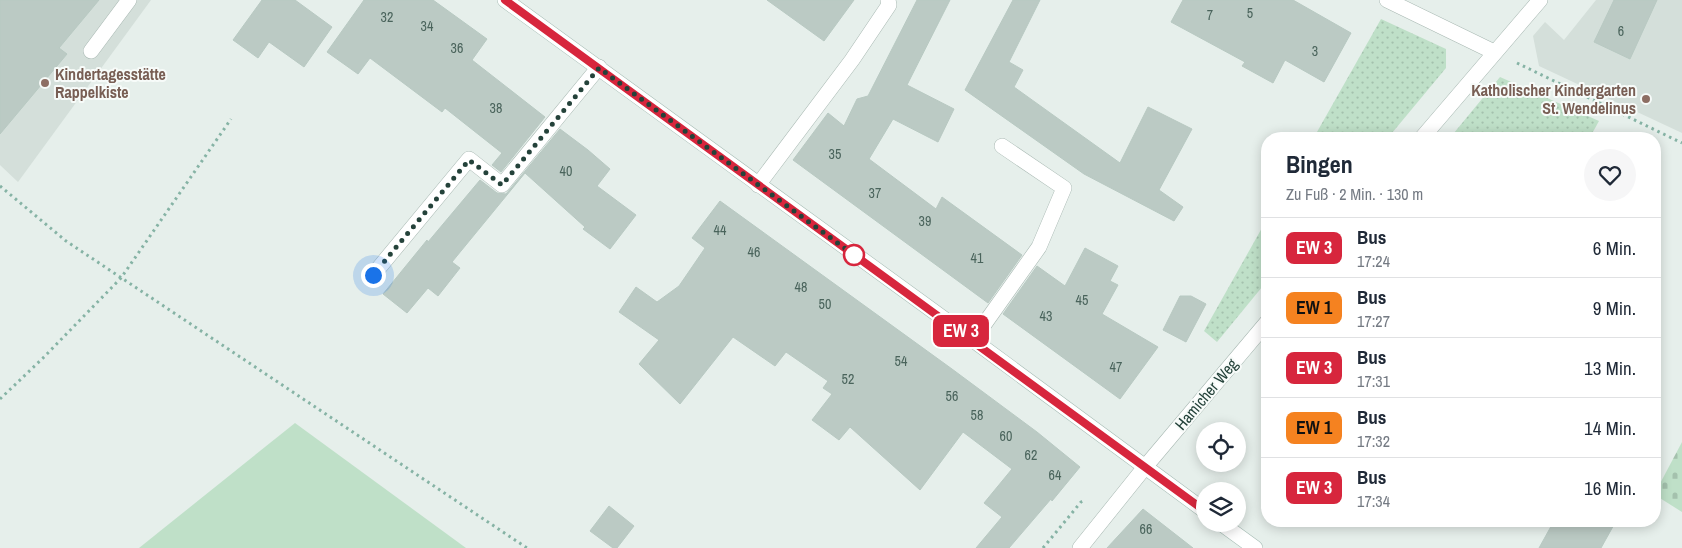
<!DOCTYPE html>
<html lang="de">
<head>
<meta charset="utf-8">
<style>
  :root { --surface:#fff; --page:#f6f6f7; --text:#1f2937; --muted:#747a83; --line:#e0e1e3 }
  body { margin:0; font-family:"Archivo Narrow",sans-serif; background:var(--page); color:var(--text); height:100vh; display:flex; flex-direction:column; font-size:19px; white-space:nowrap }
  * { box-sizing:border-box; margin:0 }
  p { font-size:16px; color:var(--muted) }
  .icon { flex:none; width:28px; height:28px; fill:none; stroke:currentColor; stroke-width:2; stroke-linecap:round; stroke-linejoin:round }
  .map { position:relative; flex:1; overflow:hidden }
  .drawer { position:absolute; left:1261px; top:132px; width:400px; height:395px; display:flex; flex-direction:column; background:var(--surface); border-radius:20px; box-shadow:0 2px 12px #0003 }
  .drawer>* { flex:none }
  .badge { padding:0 10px; border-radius:8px; font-size:18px; line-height:32px }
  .controls { position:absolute; left:1196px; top:422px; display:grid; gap:10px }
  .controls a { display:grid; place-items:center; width:50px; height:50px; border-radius:50%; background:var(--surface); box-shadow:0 2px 12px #0003; font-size:25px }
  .you { position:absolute; width:25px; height:25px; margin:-12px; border:4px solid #fff; border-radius:50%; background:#1a73e8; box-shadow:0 0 0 8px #1a73e833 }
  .map>.badge { position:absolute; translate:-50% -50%; box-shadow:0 0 0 2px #fff }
  .round { display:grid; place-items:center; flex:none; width:52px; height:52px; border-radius:26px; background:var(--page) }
  .summary { display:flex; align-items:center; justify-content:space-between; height:85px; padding:0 25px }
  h1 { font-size:24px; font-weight:800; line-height:38px }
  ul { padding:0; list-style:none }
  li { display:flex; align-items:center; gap:15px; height:60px; padding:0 25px; border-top:1px solid var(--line) }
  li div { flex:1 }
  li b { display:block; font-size:19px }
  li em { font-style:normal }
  li .badge { min-width:55px; font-weight:700; text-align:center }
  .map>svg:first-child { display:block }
</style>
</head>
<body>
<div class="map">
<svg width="1682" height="548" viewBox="0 0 1682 548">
  <defs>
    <pattern id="grass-dots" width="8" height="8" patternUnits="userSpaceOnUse" patternTransform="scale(1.25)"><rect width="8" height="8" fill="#bfe0c8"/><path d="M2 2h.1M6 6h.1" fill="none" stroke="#a4c1ad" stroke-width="1.8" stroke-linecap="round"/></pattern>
    <pattern id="cemetery-stones" width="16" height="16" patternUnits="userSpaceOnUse" patternTransform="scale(1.25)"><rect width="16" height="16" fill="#bfe0c8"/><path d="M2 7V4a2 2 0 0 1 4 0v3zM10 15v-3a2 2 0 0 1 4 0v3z" fill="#a4c1ad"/></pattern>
  </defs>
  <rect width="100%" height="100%" fill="#e6efeb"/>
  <g fill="#d4dfda">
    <polygon points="0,0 151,0 18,182 0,165"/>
    <polygon points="1596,0 1682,0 1682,133 1539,66 1533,36 1545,22 1564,40"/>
  </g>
  <g fill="url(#grass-dots)">
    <polygon points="1381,19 1446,49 1446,68 1387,139 1313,139"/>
    <polygon points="1500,77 1599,121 1589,139 1449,139"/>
    <polygon points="1267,219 1267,281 1217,342 1204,331"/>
  </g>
  <polygon fill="url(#cemetery-stones)" points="1682,442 1682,512 1655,495 1655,493"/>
  <polygon fill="#bfe0c8" points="295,423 466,548 139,548"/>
  <g fill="#bbcac4" stroke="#b8c9c2">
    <polygon points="0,0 99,0 59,48 67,54 0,134"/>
    <polygon points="262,0 295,0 332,27 304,67 269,42 258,58 233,40"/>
    <polygon points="364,0 433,0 487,39 472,60 545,117 501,172 492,165 502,153 445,108 442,112 370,58 358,74 327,52"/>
    <polygon points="767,0 854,0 824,41"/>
    <polygon points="917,0 950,0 907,85 954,109 938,142 893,119 869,159 936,209 942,197 1022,255 988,303 793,160 828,113 844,126 857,99 868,96"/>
    <polygon points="1013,0 1040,0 1009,62 1023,70 1014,87 1120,163 1148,107 1192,129 1159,190 1183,207 1174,221 1084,174 965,90"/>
    <polygon points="1183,0 1293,0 1351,33 1324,82 1285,60 1273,83 1242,66 1245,62 1171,22"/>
    <polygon points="1614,0 1657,0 1630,59 1594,42"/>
    <polygon points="560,129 588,150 610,169 597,186 636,215 610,249 583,229 585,227 525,173 452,262 460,268 438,296 428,288 407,313 383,294 427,240 428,242 480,180 497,193 506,194"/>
    <polygon points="720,201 952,369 1037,432 1080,467 1052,501 1051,499 1009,548 976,548 1002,517 984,503 1012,469 963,432 920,490 850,427 839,440 812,420 832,394 823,388 828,381 786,352 775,366 733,337 680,404 639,364 659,340 619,312 636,287 657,302 679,286 705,248 692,238"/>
    <polygon points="1085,248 1118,266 1110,281 1118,285 1102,314 1158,347 1120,399 1003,314 1037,266 1065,286"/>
    <polygon points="1180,296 1191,296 1206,304 1186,342 1163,330"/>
    <polygon points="609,506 634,526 617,548 613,548 590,531"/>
    <polygon points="1143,509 1193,548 1107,548"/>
    <polygon points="1554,521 1616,521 1601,548 1539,548"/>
  </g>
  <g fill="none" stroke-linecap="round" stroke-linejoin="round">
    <g stroke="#a8b8b2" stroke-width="16">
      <g id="service">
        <polyline points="91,51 129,0"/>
        <polyline points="758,185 852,60 889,5 888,0"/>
        <polyline points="373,275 469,159 502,185 599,67"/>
        <polyline points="973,340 1039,247 1064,188 1002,146"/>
      </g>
    </g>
    <g stroke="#a8b8b2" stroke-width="16">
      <g id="minor">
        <polyline points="1387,0 1494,52"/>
        <polyline points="1421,139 1540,0"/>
        <polyline points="1080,548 1145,467 1268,321"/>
      </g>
    </g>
    <g stroke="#a4bbb3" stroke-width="16">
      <g id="secondary">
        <polyline points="505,0 973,340 1205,511"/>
        <polyline points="1222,524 1255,548"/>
      </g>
    </g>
    <g stroke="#86b3a5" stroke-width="3" stroke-dasharray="2.5 4" stroke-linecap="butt">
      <polyline points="1517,63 1682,143"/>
      <polyline points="0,186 66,241 527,548"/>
      <polyline points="0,399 43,358 121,278 231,119"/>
      <polyline points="1043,548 1081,502 1085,500"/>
    </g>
    <use href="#service" stroke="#fff" stroke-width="15"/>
    <use href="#minor" stroke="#fff" stroke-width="15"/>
    <use href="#secondary" stroke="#fff" stroke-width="15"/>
  </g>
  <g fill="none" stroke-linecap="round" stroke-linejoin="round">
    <g stroke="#fff" stroke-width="11">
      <polyline id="line" points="505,0 1205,511"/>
    </g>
    <use href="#line" stroke="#d7263d" stroke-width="8"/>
    <polyline stroke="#24423a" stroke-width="5" stroke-dasharray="0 9" points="373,275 469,160 502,185 599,68 854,255"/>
  </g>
  <g fill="#8d6e63" stroke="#f7fbf9" stroke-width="2">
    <circle cx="45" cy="83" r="5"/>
    <circle cx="1646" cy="99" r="5"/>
  </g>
  <circle fill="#fff" stroke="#d7263d" stroke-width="2.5" cx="854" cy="255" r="10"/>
  <g text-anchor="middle" stroke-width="4" stroke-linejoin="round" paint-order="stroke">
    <g font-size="14" fill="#4a645c">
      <text x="1250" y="18">5</text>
      <text x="1210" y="20">7</text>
      <text x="387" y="22">32</text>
      <text x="427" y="31">34</text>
      <text x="1621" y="36">6</text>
      <text x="457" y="53">36</text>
      <text x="1315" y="56">3</text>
      <text x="496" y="113">38</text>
      <text x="835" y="159">35</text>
      <text x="566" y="176">40</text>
      <text x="875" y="198">37</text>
      <text x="925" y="226">39</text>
      <text x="720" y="235">44</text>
      <text x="754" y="257">46</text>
      <text x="977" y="263">41</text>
      <text x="801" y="292">48</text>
      <text x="1082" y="305">45</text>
      <text x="825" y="309">50</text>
      <text x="1046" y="321">43</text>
      <text x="901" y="366">54</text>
      <text x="1116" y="372">47</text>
      <text x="848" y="384">52</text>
      <text x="952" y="401">56</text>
      <text x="977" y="420">58</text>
      <text x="1006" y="441">60</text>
      <text x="1031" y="460">62</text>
      <text x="1055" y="480">64</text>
      <text x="1146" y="534">66</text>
    </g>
    <g font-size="16" font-weight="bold" fill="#785e54" stroke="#f7fbf9" text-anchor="start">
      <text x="55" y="80">Kindertagesstätte<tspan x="55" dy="18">Rappelkiste</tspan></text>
      <text x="1636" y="96" text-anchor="end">Katholischer Kindergarten<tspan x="1636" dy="18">St. Wendelinus</tspan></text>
    </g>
    <g font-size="16" fill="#24423a" stroke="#f7fbf9">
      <text transform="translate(1206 394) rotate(-50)" y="6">Hamicher Weg</text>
    </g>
  </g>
</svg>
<div class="controls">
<a><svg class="icon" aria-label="locate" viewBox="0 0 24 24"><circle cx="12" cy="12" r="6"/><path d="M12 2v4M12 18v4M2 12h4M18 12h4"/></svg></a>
<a><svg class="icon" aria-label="layers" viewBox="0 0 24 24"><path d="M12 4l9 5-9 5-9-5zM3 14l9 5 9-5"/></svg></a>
</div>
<div class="you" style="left:373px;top:275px"></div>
<b class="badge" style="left:961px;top:331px;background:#d7263d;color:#fff">EW 3</b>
<section class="drawer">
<div class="summary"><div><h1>Bingen</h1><p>Zu Fuß · 2 Min. · 130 m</p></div><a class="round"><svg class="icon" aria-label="heart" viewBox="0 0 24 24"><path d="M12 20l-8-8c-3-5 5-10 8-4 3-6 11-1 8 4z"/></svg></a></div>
<ul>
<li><span class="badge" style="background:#d7263d;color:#fff">EW 3</span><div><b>Bus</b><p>17:24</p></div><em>6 Min.</em></li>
<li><span class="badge" style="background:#f58220;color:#111">EW 1</span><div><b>Bus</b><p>17:27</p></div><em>9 Min.</em></li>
<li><span class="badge" style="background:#d7263d;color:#fff">EW 3</span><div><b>Bus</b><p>17:31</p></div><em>13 Min.</em></li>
<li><span class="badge" style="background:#f58220;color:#111">EW 1</span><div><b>Bus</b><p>17:32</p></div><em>14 Min.</em></li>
<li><span class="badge" style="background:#d7263d;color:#fff">EW 3</span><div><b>Bus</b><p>17:34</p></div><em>16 Min.</em></li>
</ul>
</section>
</div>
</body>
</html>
